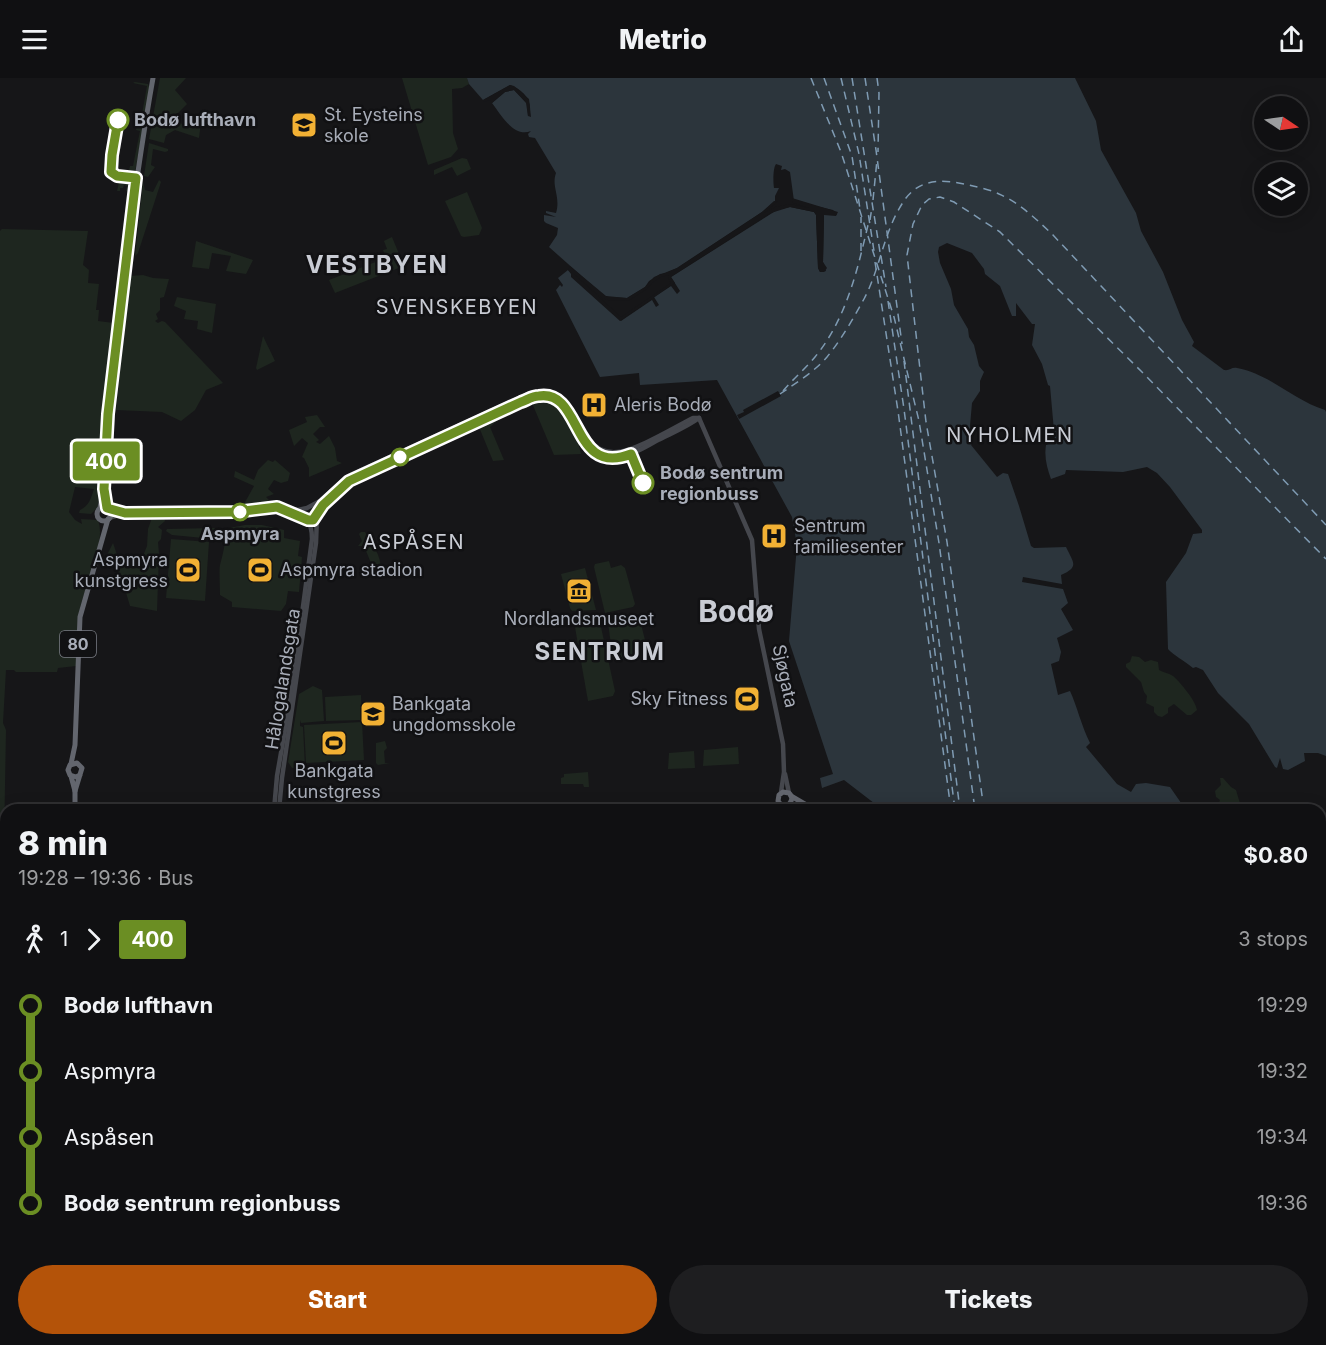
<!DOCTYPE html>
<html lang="en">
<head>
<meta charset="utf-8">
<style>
  :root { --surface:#101012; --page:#1e1e20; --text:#f1f3f6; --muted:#9c9d9f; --line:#303032; --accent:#b45309 }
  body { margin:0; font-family:Inter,sans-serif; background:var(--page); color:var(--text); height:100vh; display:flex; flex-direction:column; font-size:22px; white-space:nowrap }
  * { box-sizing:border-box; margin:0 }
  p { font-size:20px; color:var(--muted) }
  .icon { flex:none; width:33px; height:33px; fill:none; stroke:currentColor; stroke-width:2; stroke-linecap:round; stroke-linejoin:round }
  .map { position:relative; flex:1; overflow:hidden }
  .drawer { position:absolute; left:0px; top:726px; width:1326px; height:542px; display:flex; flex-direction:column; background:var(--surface); border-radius:18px 18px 0 0; box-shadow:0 3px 15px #0003,0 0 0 2px var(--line) }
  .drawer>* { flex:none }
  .badge { padding:0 12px; border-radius:4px; font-size:21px; line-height:39px }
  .needle { width:39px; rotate:103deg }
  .controls { position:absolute; left:1254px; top:18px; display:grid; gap:12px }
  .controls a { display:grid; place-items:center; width:54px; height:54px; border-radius:50%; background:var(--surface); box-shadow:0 3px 15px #0003,0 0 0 2px var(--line); font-size:30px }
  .map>.badge { position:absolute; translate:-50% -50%; box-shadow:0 0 0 3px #fff }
  .legs { display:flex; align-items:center; gap:9px; height:66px; padding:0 18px; font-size:20px }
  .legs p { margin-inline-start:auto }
  .headline { display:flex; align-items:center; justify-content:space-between; height:102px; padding:0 18px }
  h1 { font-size:33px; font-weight:800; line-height:45px }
  .primary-button { display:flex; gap:12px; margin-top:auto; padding:12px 18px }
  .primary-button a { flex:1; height:69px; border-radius:36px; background:var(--accent); color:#fff; font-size:24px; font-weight:800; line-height:69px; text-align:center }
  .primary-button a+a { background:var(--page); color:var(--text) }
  ul { padding:0 18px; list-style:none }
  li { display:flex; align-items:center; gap:21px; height:66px; font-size:22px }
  li i { display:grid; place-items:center; width:9px; height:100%; margin:0 8px; background:currentColor }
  li i::after { content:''; width:15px; height:15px; margin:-8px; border:4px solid; border-radius:50%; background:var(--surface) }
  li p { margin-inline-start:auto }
  li:first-child i { background:linear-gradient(#0000 50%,currentColor 0) }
  li:last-child i { background:linear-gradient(currentColor 50%,#0000 0) }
  header { display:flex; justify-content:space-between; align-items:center; height:78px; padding:0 18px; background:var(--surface); font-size:27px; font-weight:800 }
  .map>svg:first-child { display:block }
</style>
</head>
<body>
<header><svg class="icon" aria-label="menu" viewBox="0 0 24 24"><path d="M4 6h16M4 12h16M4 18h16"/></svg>Metrio<svg class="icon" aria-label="share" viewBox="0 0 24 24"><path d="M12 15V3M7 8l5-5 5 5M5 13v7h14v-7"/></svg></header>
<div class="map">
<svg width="1326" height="1267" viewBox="0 0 1326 1267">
  <rect width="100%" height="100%" fill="#161618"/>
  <g fill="#1e261f">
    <polygon points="160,0 186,0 175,12 187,26 175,38 185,50 191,46 193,49 201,44 199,60 175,52 166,57 164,65 149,61"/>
    <polygon points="402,0 467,0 469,6 462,10 452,11 453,55 458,71 451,79 428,87"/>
    <polygon points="135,4 148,6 150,11 135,94 130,98 120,96 120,95 128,96 130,88 133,88 140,53 136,52 137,47 140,47 147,8 133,5"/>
    <polygon points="149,65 168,71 168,73 165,74 153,71 151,87 155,89 148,99 144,98"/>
    <polygon points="462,80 467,81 471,91 457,98 452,89 434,97 434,92"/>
    <polygon points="120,100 130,104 132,112 120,215 117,219 129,114 126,113 127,108 124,107 123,110 120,110 120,113 117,113"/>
    <polygon points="159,102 161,104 138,175 135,178 143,104 145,112 153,114"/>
    <polygon points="467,114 482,150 479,157 464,159 461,158 445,123"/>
    <path d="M2,151L88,153L83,187L89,192L88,205L99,206L96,232H99L98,243L114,245L116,226L118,229L102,410L98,429L91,436L79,435L80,432C89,428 91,420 94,411L75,409L69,434L75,442L82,446L81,441L98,442C107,466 83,510 79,536C76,553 76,571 76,588L58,590L57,594H16L14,592H6L3,645L6,652L0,988V153Z"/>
    <polygon points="392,159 404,188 335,215 329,202 386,180 383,172 387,171 384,163"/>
    <polygon points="196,163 253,182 246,196 226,193 231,178 212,175 209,191 192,189"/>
    <polygon points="143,197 153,200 169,201 164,219 160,220 160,232 156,236 158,241 155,243 158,245 162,243 165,244 223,305 206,312 195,332 181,343 162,334 116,332 130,198"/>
    <polygon points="177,219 216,226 212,255 197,251 198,243 184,241 186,233 174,228"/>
    <polygon points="263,258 275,283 257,292 256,290"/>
    <path d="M545,322C565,327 571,350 580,366L579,368L581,376L554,377L532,325L535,323Z"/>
    <polygon points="317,337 325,349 320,349 313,356 319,362 316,364 320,366 329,358 335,370 337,383 342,385 309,399 309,390 304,380 302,379 308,365 302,360 294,368 289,352 307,344 305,339"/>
    <polygon points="498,339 499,341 490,349 504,382 493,383 479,349"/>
    <polygon points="268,382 273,384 275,382 290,395 288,403 281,405 274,402 268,411 274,416 266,419 269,422 268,425 244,426 254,408 234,399 235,393 254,402 258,392"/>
    <polygon points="152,440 164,440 165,443 158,449 162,452 161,461 158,464 159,476 157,533 130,528 122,501 107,477 113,465 118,480 124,478 141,483 147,468 148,451"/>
    <path d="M245,447H262L284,452V460L300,463L298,478L302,479L299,514L288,513L286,526L281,533L232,529V524L220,517C220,510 219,491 220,487C222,479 224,472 225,463L229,459V450Z"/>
    <polygon points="215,450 214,461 172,457 166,453 167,451"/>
    <path d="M361,454H365C373,468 381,476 381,493L373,490L364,468H358L362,463L359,456Z"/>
    <polygon points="171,461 209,464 205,523 166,520"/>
    <polygon points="609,483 611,490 621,487 625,490 635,526 633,529 605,535 594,489 595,486"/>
    <polygon points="585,490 596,532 572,533 570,530 561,496"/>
    <polygon points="576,536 595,538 599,540 615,613 613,618 588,623 573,538"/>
    <polygon points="639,538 648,574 617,582 611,567 608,545"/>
    <path d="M1132,578L1139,579L1145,584L1151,582L1158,584L1159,592C1164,595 1169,595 1173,598C1180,604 1196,623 1197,632L1191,637H1187L1174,626L1168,630V635L1162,639L1158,638L1154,634V629L1146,625L1147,618L1144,614L1141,604L1126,589V586L1130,584Z"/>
    <polygon points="313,608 322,612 324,643 301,645 300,642 300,648 303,649 305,689 292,690 288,684 299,616"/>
    <polygon points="361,617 362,642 326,643 325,619"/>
    <polygon points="362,644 364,682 306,685 304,647"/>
    <polygon points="385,663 387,670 384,673 385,685 390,685 378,687 376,685 376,665"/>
    <polygon points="738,669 739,686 703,688 704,672"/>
    <polygon points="694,673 695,690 668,691 669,675"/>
    <polygon points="588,694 589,709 584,709 583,706 561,706 561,700 564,699 564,696"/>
    <polygon points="1220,700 1223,700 1231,709 1236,712 1242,732 1230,732 1218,728 1220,722 1216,719 1215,713 1221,707"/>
    <polygon points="0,1029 6,1034 6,1074 0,1074"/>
    <rect x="0" y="1081" width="6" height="69"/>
    <polygon points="678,1262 727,1262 727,1267 683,1267 685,1263"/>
  </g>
  <g fill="#2c353c">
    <path d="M467,0H1075L1096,43L1101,72L1136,135L1141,153L1163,194L1182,242L1194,264L1192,268L1224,292C1230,293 1231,289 1237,290C1270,296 1293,322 1325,332L1326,334V678L1318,675H1304L1305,683L1288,692L1283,691L1280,680L1277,690L1275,689L1249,646L1218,615L1203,592L1196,589L1193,590C1185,583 1173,577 1168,571L1166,504L1186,475L1193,456L1202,455V452L1170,409L1157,395L1147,389L1123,394L1066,392L1065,396L1051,401C1047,390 1044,379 1046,367L1055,364L1050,308L1048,307L1042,286L1032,267L1035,246H1032L1016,225V238H1012L1000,208L985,196L984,191L972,175L947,165L939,169L938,174L940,185L951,211L954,227L968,251L969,259L974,267L979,288L984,294L980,303V313L972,325L970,348L973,364L971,367L997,399L1003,395L1008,396L1019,428L1031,468L1034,470L1066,469C1073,484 1080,489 1061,497L1062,506L1023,499L1022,504L1063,511L1068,525L1061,531L1073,552L1057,560L1061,574L1059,583L1051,586L1058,617L1070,613C1077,628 1081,647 1090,665L1086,669L1117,706L1131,714L1136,706L1146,705L1170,709L1186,732H883L844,702L822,710L820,700L833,696L789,563L797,467L792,439L717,302L640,307L639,295L600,299L556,212L560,207L562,209L563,207L558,200L568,192L621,243L652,222L656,229L659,227L654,219L671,208L677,216L680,213L671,199L777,132L790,129L814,134L816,137L818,190L820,194H823L826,193L823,184L824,137H837L833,132L794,123L790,94L785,91L781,92L782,88L776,86C773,90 773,104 774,110H779L775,118V123L762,134L677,190L666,195L660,196L649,203L645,209L627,220L608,219L603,217L549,169L557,157L558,150L546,145L544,143V137L556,139L546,135V133L556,135C561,118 551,109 556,95L535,60L529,59L528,56L531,53C514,60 501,37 492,25L505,14L514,12L527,25L528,38C535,25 523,11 510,7L483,22L469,6Z"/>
    <polygon points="1326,830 1326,1079 1320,1084 1320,834 1322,835"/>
  </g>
  <g fill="#161618" fill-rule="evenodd">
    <polygon points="510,7 514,8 529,21 531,39 528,38 526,25 514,12 505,14 492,25 490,23 491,22 483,24 483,22"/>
    <path d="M792,120L838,134L836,138L824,137L823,184L827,190L824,194H820L818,190L816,137L814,134L790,129L771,135L671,199L675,205L620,243L571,199V196L568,192L570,188L606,218L627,220L645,209L654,199L677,190L762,134L774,123H778L764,135L775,129L790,126L809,130L793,125ZM574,196L602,220L608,222L628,223L647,211L652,205L661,199L669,197L668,200L671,205L621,239Z"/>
    <polygon points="778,313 781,318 739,341 737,337 744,334 743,332"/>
  </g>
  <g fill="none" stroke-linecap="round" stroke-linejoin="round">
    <g stroke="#7f9bb3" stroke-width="1.5" stroke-dasharray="8 6" stroke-linecap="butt">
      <polyline points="811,0 841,74 894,239 919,343 939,465 975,732"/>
      <polyline points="824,0 852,78 860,131"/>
      <polyline points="841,0 859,76 874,173"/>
      <polyline points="852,0 880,174"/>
      <polyline points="865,0 876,72 902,266"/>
      <polyline points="877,0 879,15 878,74"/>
      <polyline points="873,122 877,82"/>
      <polyline points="870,142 872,129"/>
      <polyline points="861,173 861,139"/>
      <polyline points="881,178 886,209"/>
      <polyline points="875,184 898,333 951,732"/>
      <polyline points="888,223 904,331 955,732"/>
      <polyline points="904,283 960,732"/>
      <path d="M783,313C793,301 805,291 815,279C846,241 857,194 868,147"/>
      <path d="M780,316C796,305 814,294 827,279C841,262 853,241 864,221C881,189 884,150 906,120C923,98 949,102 973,108C981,110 991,112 999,116C1020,125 1037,142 1053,157L1326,447"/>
      <polyline points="984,732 947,464 926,344 907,177 913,146 922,127 929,121 940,119 954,124 1000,154 1142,294 1326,481"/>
    </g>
    <g stroke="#45474d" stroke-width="4.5">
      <polyline points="699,340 752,462 759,551 783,666 784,694 781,714"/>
      <polyline points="108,431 123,435"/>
      <path d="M109,440L125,435L236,434L282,429L298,432L307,430L320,423L348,398L530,315C568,306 572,337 588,361C595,370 605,375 617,374C636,373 675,349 693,340H699"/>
      <path d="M308,442L315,441L323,427L349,403L538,317C583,316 570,387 620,379C633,377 647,368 658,362C672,355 687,349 699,340"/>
      <polyline points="785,696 789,715"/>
      <path d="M274,732L277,698L292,611L312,461C312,436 300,438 280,431"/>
      <polyline points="279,732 282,700 316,465 317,438"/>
      <polyline points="1320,1229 1326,1226"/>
      <polyline points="255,1262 259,1267"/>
      <polyline points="878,1262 881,1267"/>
      <polyline points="237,1267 253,1262"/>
      <polyline points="267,1267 271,1262"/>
      <polyline points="1149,1267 1150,1262"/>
    </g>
    <g stroke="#63666e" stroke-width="5">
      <circle cx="104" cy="436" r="7"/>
      <path d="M100,430C108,390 107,348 111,308C123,205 135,102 153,0"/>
      <polyline points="71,686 75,667 80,539 108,441"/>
      <polyline points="71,698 75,713 75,732"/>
      <polyline points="75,713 82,690 77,685 70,687 68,692 70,697 76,699 80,697"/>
      <polyline points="791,718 815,732"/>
      <path d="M786,732C788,725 796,722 789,715L783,714L779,717L778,723L781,727L787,728"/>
      <polyline points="0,1253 6,1242"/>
      <polyline points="0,1262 6,1251"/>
      <polyline points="477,1267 483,1262"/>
      <polyline points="485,1267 490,1262"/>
    </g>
    <polyline stroke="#4a4c52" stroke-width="1.5" stroke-dasharray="8 6" stroke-linecap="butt" points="915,1262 919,1267"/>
  </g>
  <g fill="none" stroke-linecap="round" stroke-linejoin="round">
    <g stroke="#fff" stroke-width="14">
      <path id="line-1" d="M118,42L112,77L111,94L117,98L136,100L108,336L104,411L107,430L125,435L236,434L277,429L308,442H313L323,427L349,403L521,324C527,322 532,318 539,318C583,311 571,400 631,376L643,405"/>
    </g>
    <use href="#line-1" stroke="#6b8e23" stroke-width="9"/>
  </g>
  <defs>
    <g id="school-square" transform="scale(1.35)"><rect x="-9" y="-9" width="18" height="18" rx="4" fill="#f2b134" stroke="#111113"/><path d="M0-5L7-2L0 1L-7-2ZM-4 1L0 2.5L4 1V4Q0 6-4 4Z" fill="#111"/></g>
    <g id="hospital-square" transform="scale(1.35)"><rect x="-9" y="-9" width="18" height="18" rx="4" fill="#f2b134" stroke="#111113"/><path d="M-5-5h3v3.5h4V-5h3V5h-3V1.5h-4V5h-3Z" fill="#111"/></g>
    <g id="stadium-square" transform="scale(1.35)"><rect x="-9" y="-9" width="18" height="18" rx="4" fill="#f2b134" stroke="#111113"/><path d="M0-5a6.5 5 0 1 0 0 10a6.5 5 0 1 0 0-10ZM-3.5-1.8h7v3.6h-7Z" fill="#111"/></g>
    <g id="museum-square" transform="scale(1.35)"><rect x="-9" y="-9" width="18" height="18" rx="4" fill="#f2b134" stroke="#111113"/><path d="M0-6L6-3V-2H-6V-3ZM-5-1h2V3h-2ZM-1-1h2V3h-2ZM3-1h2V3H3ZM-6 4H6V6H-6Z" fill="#111"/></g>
  </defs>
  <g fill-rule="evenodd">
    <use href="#school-square" x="304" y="47"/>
    <use href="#hospital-square" x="594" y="327"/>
    <use href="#hospital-square" x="774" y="458"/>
    <use href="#stadium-square" x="188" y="492"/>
    <use href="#stadium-square" x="260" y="492"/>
    <use href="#museum-square" x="579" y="513"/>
    <use href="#stadium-square" x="747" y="621"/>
    <use href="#school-square" x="373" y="636"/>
    <use href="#stadium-square" x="334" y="665"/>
  </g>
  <g fill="#fff" stroke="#6b8e23" stroke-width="3">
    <circle cx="118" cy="42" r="10"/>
    <circle cx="400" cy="379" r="8"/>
    <circle cx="643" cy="405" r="10"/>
    <circle cx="240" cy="434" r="8"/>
  </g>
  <g text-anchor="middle" stroke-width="5" stroke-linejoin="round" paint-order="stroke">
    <rect fill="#111113" stroke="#7b7e86" stroke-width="1.5" x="60" y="553" width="36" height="26" rx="4.5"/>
    <g font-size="16" font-weight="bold" fill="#a8adb8">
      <text x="78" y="572">80</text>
    </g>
    <g font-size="18" fill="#a8adb8" stroke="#111113" text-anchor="start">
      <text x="324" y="43">St. Eysteins<tspan x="324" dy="21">skole</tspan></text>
      <text x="614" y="333">Aleris Bodø</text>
      <text x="794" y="454">Sentrum<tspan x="794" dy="21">familiesenter</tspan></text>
      <text x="168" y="488" text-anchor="end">Aspmyra<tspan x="168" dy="21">kunstgress</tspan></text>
      <text x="280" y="498">Aspmyra stadion</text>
      <text x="579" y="547" text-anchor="middle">Nordlandsmuseet</text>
      <text x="728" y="627" text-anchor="end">Sky Fitness</text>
      <text x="392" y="632">Bankgata<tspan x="392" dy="21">ungdomsskole</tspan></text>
      <text x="334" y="699" text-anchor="middle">Bankgata<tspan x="334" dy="21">kunstgress</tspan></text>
    </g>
    <g font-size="18" font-weight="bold" fill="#a8adb8" stroke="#111113" text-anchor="start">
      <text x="134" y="48">Bodø lufthavn</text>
      <text x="660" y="401">Bodø sentrum<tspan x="660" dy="21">regionbuss</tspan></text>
      <text x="240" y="462" text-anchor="middle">Aspmyra</text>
    </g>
    <g font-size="18" fill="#a8adb8" stroke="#111113">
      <text transform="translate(785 598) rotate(78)" y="6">Sjøgata</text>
      <text transform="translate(283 601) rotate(-81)" y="6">Hålogalandsgata</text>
    </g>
    <g font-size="20" letter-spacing="1.5" fill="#c9ccd4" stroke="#111113">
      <text x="457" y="236">SVENSKEBYEN</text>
      <text x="1010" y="364">NYHOLMEN</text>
      <text x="414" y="471">ASPÅSEN</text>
    </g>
    <g font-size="24" font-weight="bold" letter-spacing="1.5" fill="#c9ccd4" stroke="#111113">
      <text x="377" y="195">VESTBYEN</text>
      <text x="600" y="582">SENTRUM</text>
    </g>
    <g font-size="30" font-weight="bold" fill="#c9ccd4" stroke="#111113">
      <text x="736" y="544">Bodø</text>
    </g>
  </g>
</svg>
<div class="controls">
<a><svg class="needle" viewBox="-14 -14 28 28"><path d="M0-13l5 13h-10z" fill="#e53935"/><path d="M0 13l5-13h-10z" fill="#9c9d9f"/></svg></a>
<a><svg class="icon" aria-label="layers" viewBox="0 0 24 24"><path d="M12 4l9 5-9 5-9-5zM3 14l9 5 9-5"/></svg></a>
</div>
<b class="badge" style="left:106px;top:383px;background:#6b8e23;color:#fff">400</b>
<section class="drawer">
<div class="headline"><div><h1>8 min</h1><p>19:28 – 19:36 · Bus</p></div><b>$0.80</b></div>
<div class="legs"><svg class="icon" aria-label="walk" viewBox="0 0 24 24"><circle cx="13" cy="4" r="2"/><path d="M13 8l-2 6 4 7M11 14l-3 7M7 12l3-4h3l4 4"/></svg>1<svg class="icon" aria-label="forward" viewBox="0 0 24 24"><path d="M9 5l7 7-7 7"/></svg><b class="badge" style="background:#6b8e23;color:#fff">400</b><p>3 stops</p></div>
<ul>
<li><i style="color:#6b8e23"></i><b>Bodø lufthavn</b><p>19:29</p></li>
<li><i style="color:#6b8e23"></i><span>Aspmyra</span><p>19:32</p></li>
<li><i style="color:#6b8e23"></i><span>Aspåsen</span><p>19:34</p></li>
<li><i style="color:#6b8e23"></i><b>Bodø sentrum regionbuss</b><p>19:36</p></li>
</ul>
<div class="primary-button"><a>Start</a><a>Tickets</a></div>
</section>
</div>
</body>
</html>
